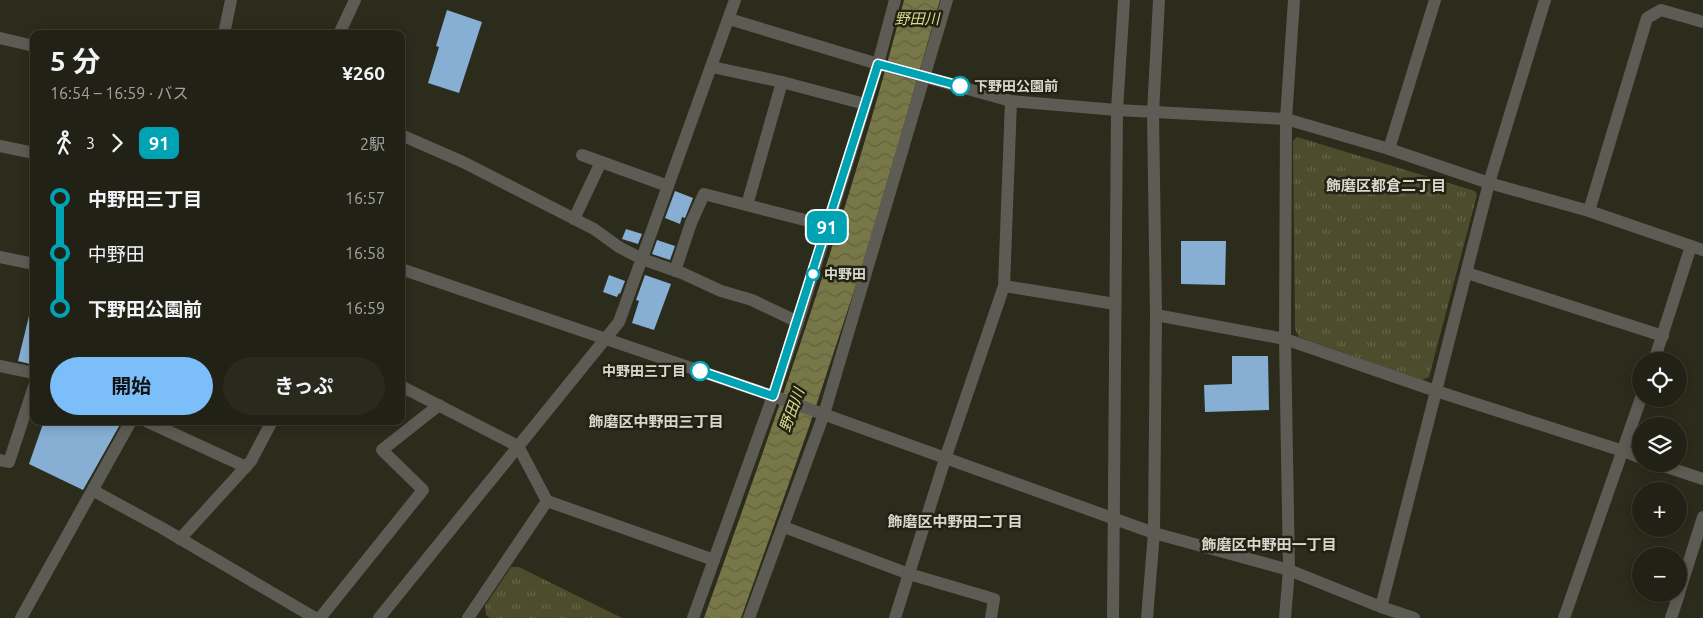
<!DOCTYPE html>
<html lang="ja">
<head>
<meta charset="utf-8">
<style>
  :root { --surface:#212115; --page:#29291e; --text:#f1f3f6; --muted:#a2a3a0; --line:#3e3e34; --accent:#7cbef9 }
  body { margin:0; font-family:Ubuntu,"Noto Sans JP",sans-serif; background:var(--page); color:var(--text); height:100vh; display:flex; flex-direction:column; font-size:19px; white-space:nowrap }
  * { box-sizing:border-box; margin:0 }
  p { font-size:16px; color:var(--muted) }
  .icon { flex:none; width:28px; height:28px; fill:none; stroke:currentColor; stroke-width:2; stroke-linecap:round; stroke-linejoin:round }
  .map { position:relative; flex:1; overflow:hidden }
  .drawer { position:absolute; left:30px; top:30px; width:375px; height:395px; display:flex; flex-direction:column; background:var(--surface); border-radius:10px; box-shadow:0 2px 12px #0003,0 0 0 1px var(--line) }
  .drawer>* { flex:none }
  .badge { padding:0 10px; border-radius:8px; font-size:18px; line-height:32px }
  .tools { position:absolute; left:1632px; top:352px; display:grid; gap:10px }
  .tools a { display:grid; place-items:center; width:55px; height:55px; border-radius:50%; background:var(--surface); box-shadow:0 2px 12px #0003,0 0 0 1px var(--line); font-size:25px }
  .map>.badge { position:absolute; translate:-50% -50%; box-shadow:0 0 0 2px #fff }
  .legs { display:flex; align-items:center; gap:8px; height:55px; padding:0 20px; font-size:16px }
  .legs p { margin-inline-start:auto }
  .overview { display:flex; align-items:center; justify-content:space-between; height:85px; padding:0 20px }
  h1 { font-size:28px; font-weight:700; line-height:38px }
  .button { display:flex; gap:10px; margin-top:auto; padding:10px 20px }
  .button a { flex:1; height:58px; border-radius:30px; background:var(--accent); color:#111; font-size:20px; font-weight:700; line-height:58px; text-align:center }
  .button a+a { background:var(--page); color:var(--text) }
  ul { padding:0 20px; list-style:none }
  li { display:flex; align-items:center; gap:18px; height:55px; font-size:19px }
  li i { display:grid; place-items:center; width:8px; height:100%; margin:0 6px; background:currentColor }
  li i::after { content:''; width:12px; height:12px; margin:-6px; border:4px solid; border-radius:50%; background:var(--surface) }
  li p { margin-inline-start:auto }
  li:first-child i { background:linear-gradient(#0000 50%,currentColor 0) }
  li:last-child i { background:linear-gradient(currentColor 50%,#0000 0) }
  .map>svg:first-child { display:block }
</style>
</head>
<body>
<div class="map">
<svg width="1703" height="618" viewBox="0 0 1703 618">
  <defs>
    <pattern id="park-tufts" width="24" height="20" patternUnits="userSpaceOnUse" patternTransform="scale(1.25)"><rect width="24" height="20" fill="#4d4d2e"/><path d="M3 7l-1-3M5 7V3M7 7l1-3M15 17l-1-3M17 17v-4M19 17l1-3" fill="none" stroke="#66664b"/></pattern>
    <pattern id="water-waves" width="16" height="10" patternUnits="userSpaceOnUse" patternTransform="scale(1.25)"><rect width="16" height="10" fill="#787747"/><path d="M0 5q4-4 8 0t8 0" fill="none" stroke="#626143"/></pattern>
  </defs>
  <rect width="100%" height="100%" fill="#2c2c1c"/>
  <g fill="url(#park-tufts)">
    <polygon points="1297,137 1475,191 1477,195 1429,377 1422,380 1299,337 1295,329 1293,141"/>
    <polygon points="511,567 519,567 622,618 490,618 486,615 485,606"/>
  </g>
  <path fill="url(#water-waves)" d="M904,0H940L868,249L809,427L741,618H704C777,414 850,210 904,0Z"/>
  <g fill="#87afd3">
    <polygon points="447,10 482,22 459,93 428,83 439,47 436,46"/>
    <polygon points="675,191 693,198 685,218 682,217 680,224 665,218"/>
    <polygon points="626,229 642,234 638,244 622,239"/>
    <polygon points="657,240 675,246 670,260 652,254"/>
    <polygon points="1181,241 1226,241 1225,285 1181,284"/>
    <polygon points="609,275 625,281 620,294 619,293 617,297 603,292"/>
    <polygon points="645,275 671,284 654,330 632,323 639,301 636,300"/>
    <polygon points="30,312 34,313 34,365 18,361"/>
    <polygon points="1232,356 1268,356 1269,410 1205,412 1204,385 1232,384"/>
    <polygon points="44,421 122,421 83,490 29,464"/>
  </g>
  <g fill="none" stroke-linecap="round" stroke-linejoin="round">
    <g stroke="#5c5c54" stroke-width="12">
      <polyline points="224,34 231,0"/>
      <polyline points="339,34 355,0"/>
      <polyline points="0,38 34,46"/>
      <polyline points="712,67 782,82 865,104"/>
      <polyline points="1117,110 1286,119 1389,149 1489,183 1589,211 1703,250"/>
      <polyline points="401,135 463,162 594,229 619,247 642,259 682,273 721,291 752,300 798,322"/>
      <polyline points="1389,149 1435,0"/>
      <polyline points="582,155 668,186"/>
      <polyline points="747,205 782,82"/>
      <polyline points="1589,211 1647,18 1661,10 1703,22"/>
      <polyline points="574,219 601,162"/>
      <polyline points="0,257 34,264"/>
      <polyline points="675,271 691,223 704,194 828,226"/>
      <polyline points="1467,273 1663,336"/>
      <polyline points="1004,286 1115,304"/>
      <polyline points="1156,315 1285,339 1436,391 1623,451 1641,458"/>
      <polyline points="1654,361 1691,246"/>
      <polyline points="0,366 34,373"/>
      <polyline points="401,386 518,446 547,501 714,560"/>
      <polyline points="146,421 246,467"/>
      <polyline points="0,460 9,462 34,386"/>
      <polyline points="1658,464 1703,479"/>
      <polyline points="94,491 162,528 315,618"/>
      <polyline points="784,527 909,574 994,599 991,618"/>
      <polyline points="180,539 251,461 272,421"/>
      <polyline points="21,618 131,421"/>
      <polyline points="320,618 423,490 382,450 439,405"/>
      <polyline points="379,618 619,322 735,0"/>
      <polyline points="468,618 547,501"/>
      <polyline points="749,618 824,414 947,0"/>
      <polyline points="1564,618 1641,398"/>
    </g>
    <g stroke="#5c5c54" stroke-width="12">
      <polyline points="729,19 878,64 1011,101 1117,110"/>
      <polyline points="0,146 34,153"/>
      <polyline points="401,269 773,396 1154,533 1289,570 1381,607 1414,618"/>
      <polyline points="1679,593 1703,517"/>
      <polyline points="1381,607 1489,183 1545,0"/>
      <polyline points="693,618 773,396 798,322 878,64 895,0"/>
      <polyline points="895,618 945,459 1004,286 1011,101"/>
      <polyline points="1113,618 1117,110 1124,0"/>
      <polyline points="1147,618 1154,533 1156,315 1153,113 1159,0"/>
      <polyline points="1285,618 1289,570 1285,339 1286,119 1294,0"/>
      <polyline points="1671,618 1679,594"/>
    </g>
  </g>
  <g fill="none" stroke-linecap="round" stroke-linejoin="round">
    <g stroke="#fff" stroke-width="11">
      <polyline id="line-1" points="700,371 773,396 878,64 960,86"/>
    </g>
    <use href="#line-1" stroke="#00a3b4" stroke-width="8"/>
  </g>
  <g fill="#fff" stroke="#00a3b4" stroke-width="2.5">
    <circle cx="960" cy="86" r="9"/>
    <circle cx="813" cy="274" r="6"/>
    <circle cx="700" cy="371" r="9"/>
  </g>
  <g text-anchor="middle" stroke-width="5" stroke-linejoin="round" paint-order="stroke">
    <g font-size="14" font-weight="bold" fill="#d7d7cd" stroke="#222213" text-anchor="start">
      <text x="974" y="91">下野田公園前</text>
      <text x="824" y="279">中野田</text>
      <text x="686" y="376" text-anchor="end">中野田三丁目</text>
    </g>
    <g font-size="15" font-style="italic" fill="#dcdc8e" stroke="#222213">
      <text x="917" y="24">野田川</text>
      <text transform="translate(792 410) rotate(-70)" y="5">野田川</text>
    </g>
    <g font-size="15" font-weight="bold" fill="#d7d7cd" stroke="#222213">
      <text x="1386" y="191">飾磨区都倉二丁目</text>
      <text x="656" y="427">飾磨区中野田三丁目</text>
      <text x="955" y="527">飾磨区中野田二丁目</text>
      <text x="1269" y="550">飾磨区中野田一丁目</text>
    </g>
  </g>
</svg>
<div class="tools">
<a><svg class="icon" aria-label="locate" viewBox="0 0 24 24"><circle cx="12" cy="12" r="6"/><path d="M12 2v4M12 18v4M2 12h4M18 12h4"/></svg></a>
<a><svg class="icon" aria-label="layers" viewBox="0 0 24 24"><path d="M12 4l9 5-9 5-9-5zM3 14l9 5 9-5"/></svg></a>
<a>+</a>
<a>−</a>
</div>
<b class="badge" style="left:827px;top:227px;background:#00a3b4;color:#fff">91</b>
<section class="drawer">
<div class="overview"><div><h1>5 分</h1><p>16:54 – 16:59 · バス</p></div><b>¥260</b></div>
<div class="legs"><svg class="icon" aria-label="walk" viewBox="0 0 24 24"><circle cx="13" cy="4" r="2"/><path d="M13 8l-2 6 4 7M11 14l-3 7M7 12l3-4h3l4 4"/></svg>3<svg class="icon" aria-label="forward" viewBox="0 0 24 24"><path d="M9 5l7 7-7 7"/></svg><b class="badge" style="background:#00a3b4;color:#fff">91</b><p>2駅</p></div>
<ul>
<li><i style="color:#00a3b4"></i><b>中野田三丁目</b><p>16:57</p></li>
<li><i style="color:#00a3b4"></i><span>中野田</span><p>16:58</p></li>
<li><i style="color:#00a3b4"></i><b>下野田公園前</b><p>16:59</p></li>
</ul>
<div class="button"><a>開始</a><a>きっぷ</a></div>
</section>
</div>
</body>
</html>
